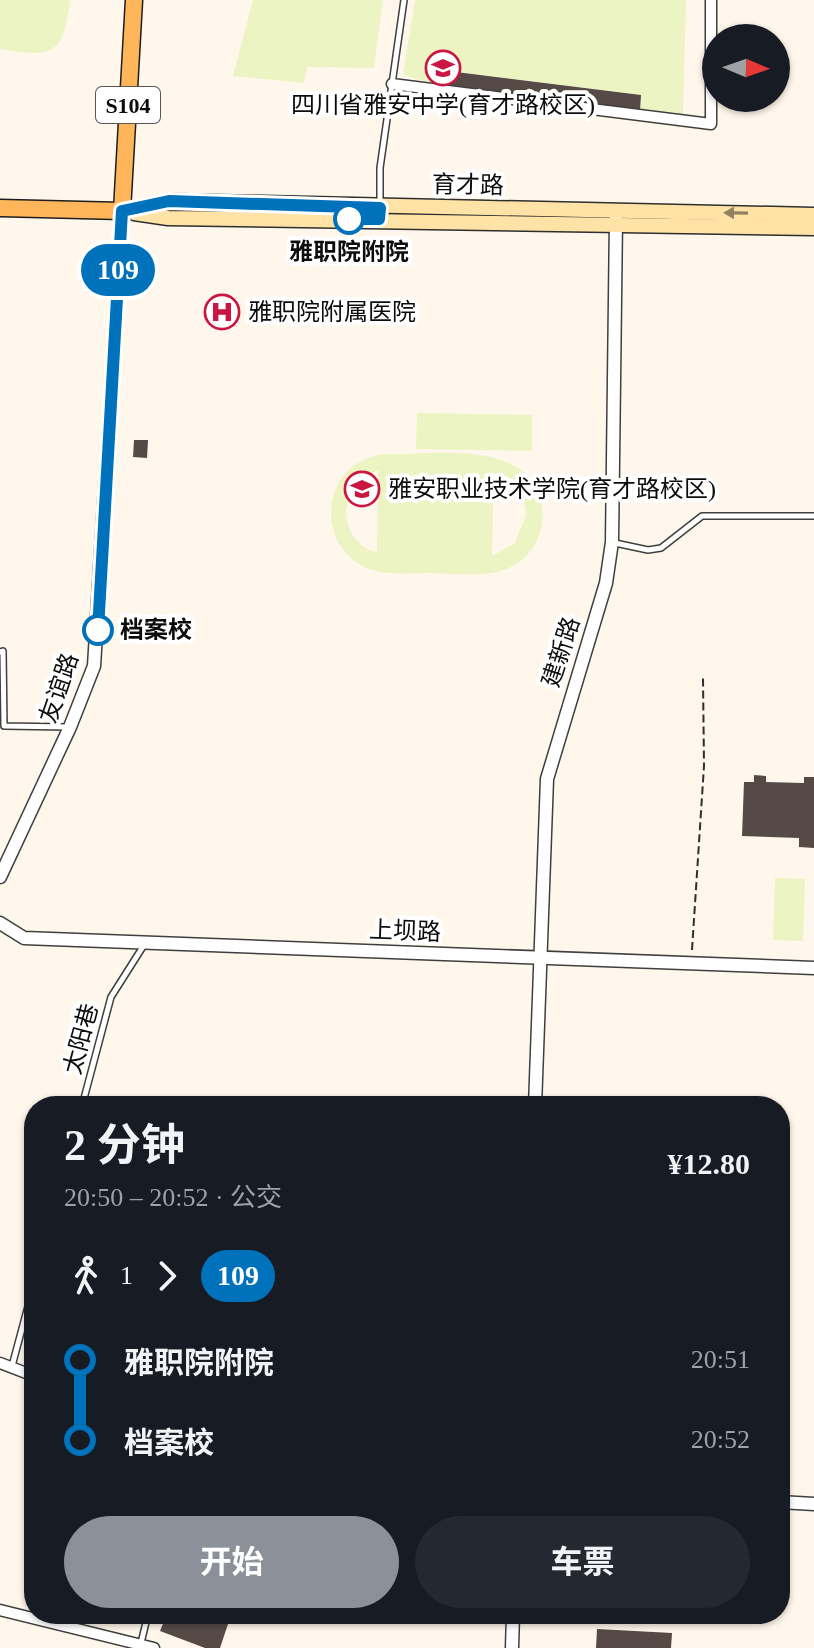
<!DOCTYPE html>
<html lang="zh">
<head>
<meta charset="utf-8">
<style>
  :root { --surface:#171b24; --page:#242831; --text:#f1f3f6; --muted:#9ea1a6; --accent:#8c9099 }
  body { margin:0; font-family:"Times New Roman","Noto Sans SC",serif; background:var(--page); color:var(--text); height:100vh; display:flex; flex-direction:column; font-size:30px; white-space:nowrap }
  * { box-sizing:border-box; margin:0 }
  p { font-size:26px; color:var(--muted) }
  .icon { flex:none; width:44px; height:44px; fill:none; stroke:currentColor; stroke-width:2; stroke-linecap:round; stroke-linejoin:round }
  .map { position:relative; flex:1; overflow:hidden }
  .sheet { position:absolute; left:24px; top:1096px; width:766px; height:528px; display:flex; flex-direction:column; background:var(--surface); border-radius:32px; box-shadow:0 2px 6px #0004 }
  .sheet>* { flex:none }
  .badge { padding:0 16px; border-radius:26px; font-size:28px; line-height:52px }
  .needle { width:52px; rotate:92deg }
  .tools { position:absolute; left:702px; top:24px; display:grid; gap:16px }
  .tools a { display:grid; place-items:center; width:88px; height:88px; border-radius:50%; background:var(--surface); box-shadow:0 2px 6px #0004; font-size:40px }
  .map>.badge { position:absolute; translate:-50% -50%; box-shadow:0 0 0 4px #fff }
  .legs { display:flex; align-items:center; gap:12px; height:88px; padding:0 40px; font-size:26px }
  .legs p { margin-inline-start:auto }
  .head { display:flex; align-items:center; justify-content:space-between; height:136px; padding:0 40px }
  h1 { font-size:44px; font-weight:700; line-height:60px }
  .action { display:flex; gap:16px; margin-top:auto; padding:16px 40px }
  .action a { flex:1; height:92px; border-radius:48px; background:var(--accent); color:#fff; font-size:32px; font-weight:700; line-height:92px; text-align:center }
  .action a+a { background:var(--page); color:var(--text) }
  ul { padding:0 40px; list-style:none }
  li { display:flex; align-items:center; gap:28px; height:80px; font-size:30px }
  li i { display:grid; place-items:center; width:12px; height:100%; margin:0 10px; background:currentColor }
  li i::after { content:''; width:20px; height:20px; margin:-10px; border:6px solid; border-radius:50%; background:var(--surface) }
  li p { margin-inline-start:auto }
  li:first-child i { background:linear-gradient(#0000 50%,currentColor 0) }
  li:last-child i { background:linear-gradient(currentColor 50%,#0000 0) }
  .map>svg:first-child { display:block }
</style>
</head>
<body>
<div class="map">
<svg width="814" height="1648" viewBox="0 0 814 1648">
  <rect width="100%" height="100%" fill="#fff7eb"/>
  <g fill="#edf4c3" fill-rule="evenodd">
    <path d="M0,0H70C63,57 53,57 0,49Z"/>
    <polygon points="253,0 383,0 374,68 307,67 304,83 233,76"/>
    <polygon points="415,0 686,0 683,115 640,111 641,95 448,71 446,87 403,75"/>
    <polygon points="417,413 532,415 532,451 416,449"/>
    <path d="M387,454C436,455 526,438 541,503C545,518 541,536 532,549C509,582 466,574 431,573C414,573 393,575 376,571C338,562 320,519 338,484C348,466 367,455 387,454ZM380,470L378,472L377,553C334,540 337,481 380,470ZM490,472C512,478 525,493 526,516L514,544L492,556L494,474Z"/>
    <polygon points="775,878 805,879 803,941 773,940"/>
  </g>
  <g fill="#564a47">
    <polygon points="448,71 641,95 640,111 446,87"/>
    <polygon points="134,440 148,440 147,458 133,457"/>
    <polygon points="754,775 766,776 766,782 804,783 804,777 814,777 814,848 799,847 799,838 742,836 744,782 754,782"/>
    <polygon points="167,1614 211,1614 229,1621 220,1648 205,1648 160,1631"/>
    <polygon points="597,1629 672,1633 671,1648 596,1648"/>
  </g>
  <g fill="none" stroke-linecap="round" stroke-linejoin="round">
    <g stroke="#3f3f3f" stroke-width="8">
      <g id="service">
        <polyline points="380,202 380,168 404,0"/>
        <polyline points="615,543 648,550 661,548 702,516 814,516"/>
        <polyline points="0,652 3,651 4,726 68,727"/>
        <polyline points="82,1106 111,997 144,945"/>
        <polyline points="12,1366 34,1284"/>
        <polyline points="141,1643 148,1614"/>
      </g>
    </g>
    <g stroke="#3f3f3f" stroke-width="13">
      <g id="minor">
        <polyline points="392,84 711,124 711,0"/>
        <polyline points="0,1363 34,1376"/>
        <polyline points="0,1610 154,1648"/>
      </g>
    </g>
    <g stroke="#3f3f3f" stroke-width="15">
      <g id="tertiary">
        <polyline points="0,877 70,727 94,666 122,211"/>
        <polyline points="0,923 24,938 814,968"/>
        <polyline points="535,1106 547,779 606,583 612,542 616,218"/>
        <polyline points="780,1502 814,1504"/>
        <polyline points="512,1648 513,1614"/>
      </g>
    </g>
    <g stroke="#2e2e2e" stroke-width="17">
      <g id="secondary">
        <polyline points="122,211 169,201 814,215"/>
        <polyline points="134,213 168,218 814,228"/>
      </g>
    </g>
    <g stroke="#1d1d1d" stroke-width="19">
      <polyline id="primary" points="0,208 122,211 134,0"/>
    </g>
    <polyline stroke="#2e2e2e" stroke-width="2" stroke-dasharray="8 4" stroke-linecap="butt" points="692,950 704,766 703,677"/>
    <use href="#service" stroke="#fff" stroke-width="5"/>
    <use href="#minor" stroke="#fff" stroke-width="10"/>
    <use href="#tertiary" stroke="#fff" stroke-width="12"/>
    <use href="#secondary" stroke="#ffe3a6" stroke-width="14"/>
    <use href="#primary" stroke="#ffb65b" stroke-width="16"/>
  </g>
  <defs><path id="oneway-solid" d="M-6-.8H1V-3.2L6.5 0L1 3.2V.8H-6Z" transform="scale(2)"/></defs>
  <use fill="#928261" href="#oneway-solid" transform="translate(736 213) rotate(-179)"/>
  <g fill="none" stroke-linecap="round" stroke-linejoin="round">
    <g stroke="#fff" stroke-width="18">
      <polyline id="line-1" points="98,630 122,211 169,201 380,208 379,219 349,219"/>
    </g>
    <use href="#line-1" stroke="#0072bc" stroke-width="12"/>
  </g>
  <defs>
    <g id="school-ring" transform="scale(1.8)"><circle r="9.5" fill="#fff" stroke="#ca1643" stroke-width="1.5"/><path d="M0-5L7-2L0 1L-7-2ZM-4 1L0 2.5L4 1V4Q0 6-4 4Z" fill="#ca1643"/></g>
    <g id="hospital-ring" transform="scale(1.8)"><circle r="9.5" fill="#fff" stroke="#ca1643" stroke-width="1.5"/><path d="M-5-5h3v3.5h4V-5h3V5h-3V1.5h-4V5h-3Z" fill="#ca1643"/></g>
    <g id="university-ring" transform="scale(1.8)"><circle r="9.5" fill="#fff" stroke="#ca1643" stroke-width="1.5"/><path d="M0-5L7-2L0 1L-7-2ZM-4 1L0 2.5L4 1V4Q0 6-4 4Z" fill="#ca1643"/></g>
  </defs>
  <g fill-rule="evenodd">
    <use href="#school-ring" x="443" y="68"/>
    <use href="#hospital-ring" x="222" y="312"/>
    <use href="#university-ring" x="362" y="489"/>
  </g>
  <g fill="#fff" stroke="#0072bc" stroke-width="4">
    <circle cx="349" cy="219" r="14"/>
    <circle cx="98" cy="630" r="14"/>
  </g>
  <g text-anchor="middle" stroke-width="8" stroke-linejoin="round" paint-order="stroke">
    <rect fill="#fff" stroke="#555" stroke-width="2" x="96" y="87" width="64" height="36" rx="6"/>
    <g font-size="22" font-weight="bold" fill="#0c0c0c">
      <text x="128" y="113">S104</text>
    </g>
    <g font-size="24" fill="#0c0c0c" stroke="#fff" text-anchor="start">
      <text x="443" y="113" text-anchor="middle">四川省雅安中学(育才路校区)</text>
      <text x="248" y="320">雅职院附属医院</text>
      <text x="388" y="497">雅安职业技术学院(育才路校区)</text>
    </g>
    <g font-size="24" fill="#0c0c0c" stroke="#fff">
      <text transform="translate(468 185) rotate(1)" y="8">育才路</text>
      <text transform="translate(561 652) rotate(-72)" y="8">建新路</text>
      <text transform="translate(59 688) rotate(-71)" y="8">友谊路</text>
      <text transform="translate(405 931) rotate(2)" y="8">上坝路</text>
      <text transform="translate(81 1039) rotate(-75)" y="8">太阳巷</text>
    </g>
    <g font-size="24" font-weight="bold" fill="#0c0c0c" stroke="#fff">
      <text x="349" y="260">雅职院附院</text>
      <text x="120" y="638" text-anchor="start">档案校</text>
    </g>
  </g>
</svg>
<div class="tools">
<a><svg class="needle" viewBox="-14 -14 28 28"><path d="M0-13l5 13h-10z" fill="#e53935"/><path d="M0 13l5-13h-10z" fill="#9ea1a6"/></svg></a>
</div>
<b class="badge" style="left:118px;top:270px;background:#0072bc;color:#fff">109</b>
<section class="sheet">
<div class="head"><div><h1>2 分钟</h1><p>20:50 – 20:52 · 公交</p></div><b>¥12.80</b></div>
<div class="legs"><svg class="icon" aria-label="walk" viewBox="0 0 24 24"><circle cx="13" cy="4" r="2"/><path d="M13 8l-2 6 4 7M11 14l-3 7M7 12l3-4h3l4 4"/></svg>1<svg class="icon" aria-label="forward" viewBox="0 0 24 24"><path d="M9 5l7 7-7 7"/></svg><b class="badge" style="background:#0072bc;color:#fff">109</b></div>
<ul>
<li><i style="color:#0072bc"></i><b>雅职院附院</b><p>20:51</p></li>
<li><i style="color:#0072bc"></i><b>档案校</b><p>20:52</p></li>
</ul>
<div class="action"><a>开始</a><a>车票</a></div>
</section>
</div>
</body>
</html>
